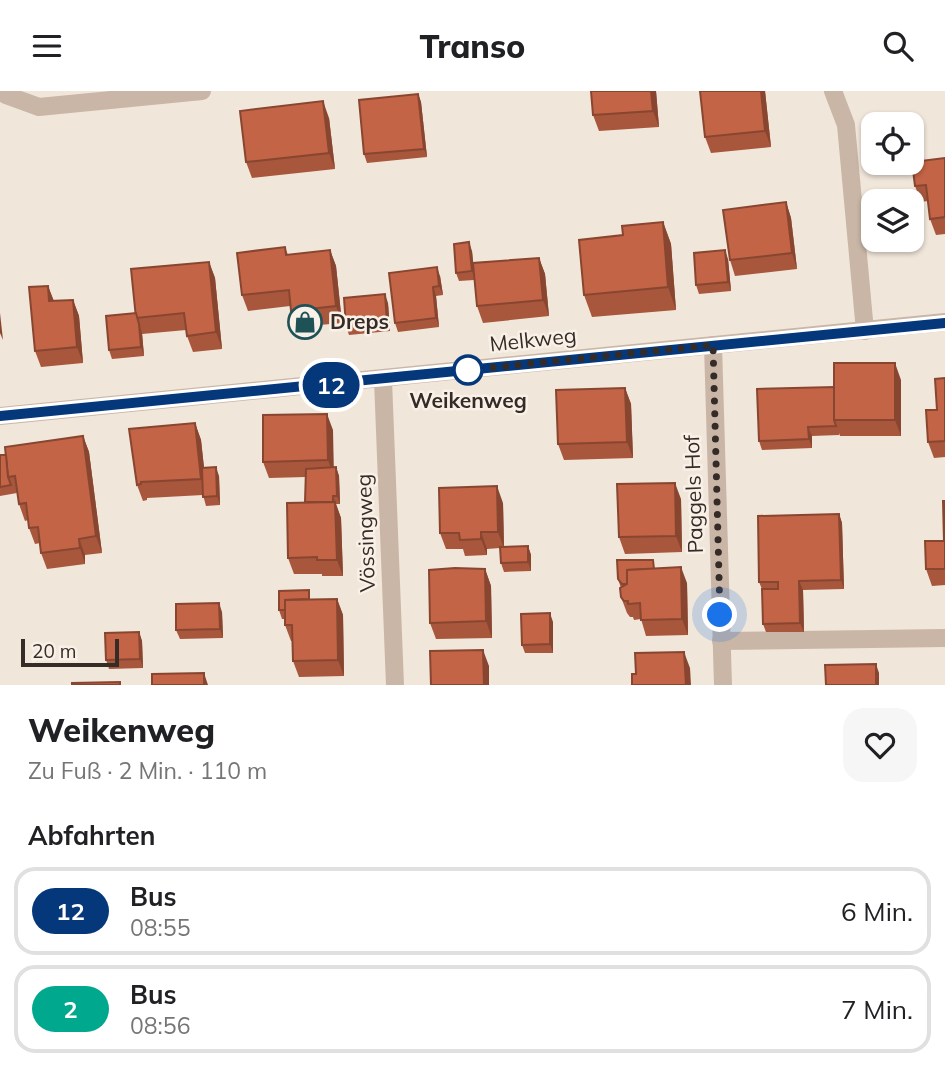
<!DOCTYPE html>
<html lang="de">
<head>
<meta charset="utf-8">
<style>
  :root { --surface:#fff; --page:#f6f6f6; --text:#202124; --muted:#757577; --line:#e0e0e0 }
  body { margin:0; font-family:Mulish,sans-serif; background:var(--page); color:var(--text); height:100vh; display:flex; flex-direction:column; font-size:26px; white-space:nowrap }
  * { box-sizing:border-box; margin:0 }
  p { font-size:23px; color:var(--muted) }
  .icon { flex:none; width:38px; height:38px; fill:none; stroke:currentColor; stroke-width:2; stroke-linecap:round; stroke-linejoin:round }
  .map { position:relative; height:594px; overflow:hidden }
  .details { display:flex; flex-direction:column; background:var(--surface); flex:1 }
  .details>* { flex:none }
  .badge { padding:0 14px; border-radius:23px; font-size:24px; line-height:46px }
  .controls { position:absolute; left:861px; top:21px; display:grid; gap:14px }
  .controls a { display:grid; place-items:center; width:63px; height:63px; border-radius:14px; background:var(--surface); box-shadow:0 2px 5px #0004; font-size:35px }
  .scale { position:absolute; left:21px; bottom:18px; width:98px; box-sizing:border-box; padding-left:7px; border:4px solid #352c27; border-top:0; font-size:19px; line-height:24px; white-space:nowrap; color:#352c27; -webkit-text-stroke:5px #f9f0e7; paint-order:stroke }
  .you { position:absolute; width:35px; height:35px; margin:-18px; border:5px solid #fff; border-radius:50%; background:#1a73e8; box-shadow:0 0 0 10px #1a73e833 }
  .map>.badge { position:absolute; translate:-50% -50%; box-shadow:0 0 0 4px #fff }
  h2 { padding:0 28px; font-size:26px; line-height:63px }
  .round { display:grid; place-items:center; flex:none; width:74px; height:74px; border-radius:21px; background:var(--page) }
  .headline { display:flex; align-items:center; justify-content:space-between; height:119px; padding:0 28px }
  h1 { font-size:33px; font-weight:800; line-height:52px }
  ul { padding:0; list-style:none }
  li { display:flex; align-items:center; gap:21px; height:88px; margin:0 14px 10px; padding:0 14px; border:4px solid var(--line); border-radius:21px }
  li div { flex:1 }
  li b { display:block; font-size:26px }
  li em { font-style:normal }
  li .badge { min-width:77px; font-weight:700; text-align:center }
  header { display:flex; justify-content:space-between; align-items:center; height:91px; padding:0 28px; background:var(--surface); font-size:32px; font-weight:800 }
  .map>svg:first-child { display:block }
</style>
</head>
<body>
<header><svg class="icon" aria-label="menu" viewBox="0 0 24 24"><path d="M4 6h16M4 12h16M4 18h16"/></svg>Transo<svg class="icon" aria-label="search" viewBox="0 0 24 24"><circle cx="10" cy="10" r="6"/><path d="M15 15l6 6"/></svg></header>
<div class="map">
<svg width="945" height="594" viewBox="0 0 945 594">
  <rect width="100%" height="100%" fill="#f1e6da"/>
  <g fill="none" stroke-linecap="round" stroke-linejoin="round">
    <g stroke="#c9b6a7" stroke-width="18">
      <polyline points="833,0 846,34 865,240"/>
      <polyline points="6,4 39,16 202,0"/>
      <polyline points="713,254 723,594"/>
      <polyline points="383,289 395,594"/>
      <polyline points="0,325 945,231"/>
      <polyline points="721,550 945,547"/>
    </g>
  </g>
  <g fill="#a8563c">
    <polygon points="656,0 659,36 599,40 593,24"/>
    <polygon points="765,0 771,56 711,62 705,46"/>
    <polygon points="418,3 421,11 427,66 367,72 364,63"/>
    <polygon points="329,27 335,78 252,87 246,71"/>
    <polygon points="945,67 945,143 936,144 930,128 928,110 921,111 915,95"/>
    <polygon points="786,111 791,127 797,178 735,185 730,169"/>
    <polygon points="663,131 671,153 676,219 592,226 584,204 623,144"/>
    <polygon points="285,156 288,164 330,159 336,175 342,232 297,236 291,220 290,215 248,220 242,204"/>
    <polygon points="472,160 473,172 539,167 545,183 549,225 483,232 477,215 474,189 459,190 456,182"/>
    <polygon points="728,168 731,200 699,203 696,194"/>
    <polygon points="209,171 215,187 222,258 193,261 187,245 186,239 142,243 142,242 144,265 112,268 109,259 136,222"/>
    <polygon points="440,185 443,204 436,205 439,236 398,241 395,232"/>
    <polygon points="48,195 54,210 73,209 79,225 83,272 41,276 35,260"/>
    <polygon points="388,212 390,240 349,244 346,235"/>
    <polygon points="945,287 945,366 934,367 928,351"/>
    <polygon points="901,289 901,345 840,345 839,342 839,344 812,345 812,357 762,359 759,350 834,296"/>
    <polygon points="625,297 631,313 633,367 564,369 558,353"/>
    <polygon points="195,332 201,349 204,377 219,385 220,414 206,415 203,404 147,407 147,409 143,410 137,394"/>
    <polygon points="333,339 333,376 336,376 339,385 340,413 336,413 341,427 343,485 322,485 322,483 294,483 288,467 305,411 306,386 269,387 263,371"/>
    <polygon points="83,345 89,361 102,462 85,464 85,473 47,478 41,462 40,452 35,453 29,437 28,429 25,430 19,413 17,402 0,405 0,364"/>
    <polygon points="681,408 682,461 625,463 619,446"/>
    <polygon points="945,410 945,494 932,495 926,478 944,450"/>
    <polygon points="503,412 504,456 528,455 531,464 531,480 504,481 501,472 500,457 487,458 487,464 465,465 463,458 446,458 440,442"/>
    <polygon points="839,423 842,432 844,498 803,499 804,541 766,541 763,533 762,498 759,491"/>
    <polygon points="485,478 491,495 492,547 436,548 430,532"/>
    <polygon points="657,478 687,492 688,544 646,545 641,528 634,529 633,526 630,526 627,522 621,506 621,497 618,488"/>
    <polygon points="312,508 337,508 343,524 344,585 299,586 293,570 292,550 291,550 285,534 285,528 282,528 279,519"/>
    <polygon points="222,521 223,547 180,548 176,539"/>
    <polygon points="553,531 553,562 525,562 522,554"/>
    <polygon points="139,541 142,550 143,577 109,578 106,569"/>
  </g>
  <g fill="#884631">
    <polygon points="651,0 656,0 659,36 653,20"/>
    <polygon points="761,0 765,0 771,56 765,40"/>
    <polygon points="418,3 421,11 427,66 424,58"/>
    <polygon points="323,10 329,27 335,78 329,62"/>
    <polygon points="786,111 791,127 797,178 792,162"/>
    <polygon points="663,131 671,153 676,219 668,196"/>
    <polygon points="469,151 472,160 475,189 472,180"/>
    <polygon points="330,159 336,175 342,232 336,215"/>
    <polygon points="725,159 728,168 731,200 728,191"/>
    <polygon points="539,167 545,183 549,225 543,209"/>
    <polygon points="209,171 215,187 222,258 216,241"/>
    <polygon points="437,176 440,185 443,204 439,195"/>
    <polygon points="48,195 54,211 49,210"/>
    <polygon points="433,196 436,205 439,236 436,227"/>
    <polygon points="385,203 388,212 390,240 387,231"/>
    <polygon points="73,209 79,225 83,272 77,256"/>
    <polygon points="0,222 3,249 0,242"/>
    <polygon points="139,233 142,242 144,265 141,256"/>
    <polygon points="895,272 901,289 901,345 895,329"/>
    <polygon points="625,297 631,313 633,367 627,351"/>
    <polygon points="327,323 333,339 334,386 328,369"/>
    <polygon points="195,332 201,349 207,404 201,388"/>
    <polygon points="808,336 812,345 812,357 809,348"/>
    <polygon points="83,345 89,361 102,462 96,445"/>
    <polygon points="216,376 219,385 220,414 217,405"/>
    <polygon points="336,376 339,385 340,413 337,405"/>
    <polygon points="675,392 681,408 682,461 676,445"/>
    <polygon points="497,395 503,412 504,457 498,441"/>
    <polygon points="333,405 341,427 343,485 337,469"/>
    <polygon points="839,423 842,432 844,498 841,489"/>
    <polygon points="481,441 487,458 487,464 481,448"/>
    <polygon points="79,448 85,464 85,473 80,457"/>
    <polygon points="528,455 531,464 531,480 528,471"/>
    <polygon points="681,476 687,492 688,544 682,528"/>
    <polygon points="485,478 491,495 492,547 486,530"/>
    <polygon points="799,490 803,499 804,541 800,532"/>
    <polygon points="337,508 343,524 344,585 338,569"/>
    <polygon points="219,512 222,521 223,547 220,538"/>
    <polygon points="550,522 553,531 553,562 550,553"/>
    <polygon points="139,541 142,550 143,577 140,568"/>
    <polygon points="483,559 489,575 489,594 484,594"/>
    <polygon points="684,561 690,577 691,594 686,594"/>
    <polygon points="876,573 879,582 879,594 876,594"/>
    <polygon points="204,582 208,594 204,594"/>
  </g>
  <g fill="#c36446" stroke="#884631" stroke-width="2">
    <polygon points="591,0 651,0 653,20 593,24"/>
    <polygon points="700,0 761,0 765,40 705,46"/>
    <polygon points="418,3 424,58 364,63 359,9"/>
    <polygon points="323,10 329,62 246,71 240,20"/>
    <polygon points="945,67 945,126 930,128 926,94 915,95 912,71"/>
    <polygon points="786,111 792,162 730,169 723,119"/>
    <polygon points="663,131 668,196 584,204 579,149 623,144 622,135"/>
    <polygon points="469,151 472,180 456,182 454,153"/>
    <polygon points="285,156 286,164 330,159 336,215 291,220 289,199 242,204 237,162"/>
    <polygon points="725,159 728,191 696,194 694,162"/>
    <polygon points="539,167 543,209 477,215 473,172"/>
    <polygon points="209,171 216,241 187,245 184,222 136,227 131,178"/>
    <polygon points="437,176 439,195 433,196 436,227 395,232 389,182"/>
    <polygon points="48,195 49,210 73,209 77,256 35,260 29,196"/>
    <polygon points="385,203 387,231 346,235 344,207"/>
    <polygon points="136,222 139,233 141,256 109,259 106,225"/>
    <rect x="834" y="272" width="61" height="57"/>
    <polygon points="945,287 945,350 928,351 926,319 937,319 935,288"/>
    <polygon points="834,296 834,329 836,335 808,336 809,348 759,350 757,298"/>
    <polygon points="625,297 627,351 558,353 556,299"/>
    <polygon points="327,323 328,369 263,371 263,324"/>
    <polygon points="195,332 201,388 141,391 141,393 137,394 129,338"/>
    <polygon points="83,345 96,445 79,448 80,457 41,462 38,436 29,437 26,412 19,413 15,385 8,386 5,356"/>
    <polygon points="0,364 6,364 8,386 11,394 0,396"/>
    <polygon points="216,376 217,405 203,406 202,377"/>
    <polygon points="336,376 337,405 333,405 333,411 305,411 306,378"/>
    <polygon points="675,392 676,445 619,446 617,393"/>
    <polygon points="497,395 498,441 481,441 481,448 460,449 459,442 440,442 439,397"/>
    <polygon points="943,410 945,410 945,478 926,478 925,450 944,450"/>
    <polygon points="335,411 337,469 317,469 317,466 288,467 287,412"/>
    <polygon points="839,423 841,489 799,490 800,532 763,533 762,498 778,498 778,491 759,491 758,425"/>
    <polygon points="528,455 528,471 501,472 500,456"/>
    <polygon points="617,469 653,469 654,478 627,479 627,493 622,493 618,488"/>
    <polygon points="681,476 682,528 641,529 640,512 628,513 628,510 624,510 621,506 620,497 627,493 627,479"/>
    <polygon points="455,477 485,478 486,530 430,532 429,479"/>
    <polygon points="309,499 309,508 285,509 285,519 279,519 279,500"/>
    <polygon points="337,508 338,569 293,570 292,534 285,534 285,509"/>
    <polygon points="219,512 220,538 176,539 176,513"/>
    <polygon points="550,522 550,553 522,554 521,523"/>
    <polygon points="139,541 140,568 106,569 105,542"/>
    <polygon points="483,559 484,594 431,594 430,560"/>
    <polygon points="684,561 686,594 632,594 632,583 636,583 635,562"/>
    <polygon points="876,573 876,594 826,594 825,574"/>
    <polygon points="204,582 204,594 152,594 152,583"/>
    <polygon points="120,591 120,594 72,594 72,592"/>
  </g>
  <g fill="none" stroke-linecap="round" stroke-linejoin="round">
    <g stroke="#fff" stroke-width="16">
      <polyline id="line" points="0,325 945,232"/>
    </g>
    <use href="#line" stroke="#05377b" stroke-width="10"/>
    <polyline stroke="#352c27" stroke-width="7" stroke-dasharray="0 12.6" points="468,279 713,254 720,524"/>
  </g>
  <defs>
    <g id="shop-ring" transform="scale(1.75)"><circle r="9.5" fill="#f9f0e7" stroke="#1e5256" stroke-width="1.5"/><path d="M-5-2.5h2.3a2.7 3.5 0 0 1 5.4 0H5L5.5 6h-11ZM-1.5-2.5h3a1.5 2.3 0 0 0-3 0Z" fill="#1e5256"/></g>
  </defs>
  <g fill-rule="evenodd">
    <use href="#shop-ring" x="305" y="231"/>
  </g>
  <circle fill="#fff" stroke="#05377b" stroke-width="3.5" cx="468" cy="279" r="14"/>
  <g text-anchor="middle" stroke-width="5" stroke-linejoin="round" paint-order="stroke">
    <g font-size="21" font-weight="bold" fill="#352c27" stroke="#f9f0e7" text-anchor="start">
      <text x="330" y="238">Dreps</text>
    </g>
    <g font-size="21" fill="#352c27" stroke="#f9f0e7">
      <text transform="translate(533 249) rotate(-6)" y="7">Melkweg</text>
      <text transform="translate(694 403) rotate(-92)" y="7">Paggels Hof</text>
      <text transform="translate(366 442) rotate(-92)" y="7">Vössingweg</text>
    </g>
    <g font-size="21" font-weight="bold" fill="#352c27" stroke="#f9f0e7">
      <text x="468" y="317">Weikenweg</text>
    </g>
  </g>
</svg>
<div class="controls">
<a><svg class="icon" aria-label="locate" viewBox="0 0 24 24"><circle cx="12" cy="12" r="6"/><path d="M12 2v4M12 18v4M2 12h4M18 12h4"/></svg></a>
<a><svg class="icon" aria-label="layers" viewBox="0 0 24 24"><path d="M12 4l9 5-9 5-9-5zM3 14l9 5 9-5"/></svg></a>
</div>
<div class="scale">20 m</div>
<div class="you" style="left:720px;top:524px"></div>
<b class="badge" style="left:331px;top:294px;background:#05377b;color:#fff">12</b>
</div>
<section class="details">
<div class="headline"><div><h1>Weikenweg</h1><p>Zu Fuß · 2 Min. · 110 m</p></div><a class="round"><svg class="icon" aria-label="heart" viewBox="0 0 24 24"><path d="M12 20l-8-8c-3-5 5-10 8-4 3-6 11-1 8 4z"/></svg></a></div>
<h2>Abfahrten</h2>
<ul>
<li><span class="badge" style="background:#05377b;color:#fff">12</span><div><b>Bus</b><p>08:55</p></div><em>6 Min.</em></li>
<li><span class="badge" style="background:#00a88e;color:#fff">2</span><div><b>Bus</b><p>08:56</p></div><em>7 Min.</em></li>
</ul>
</section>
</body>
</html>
